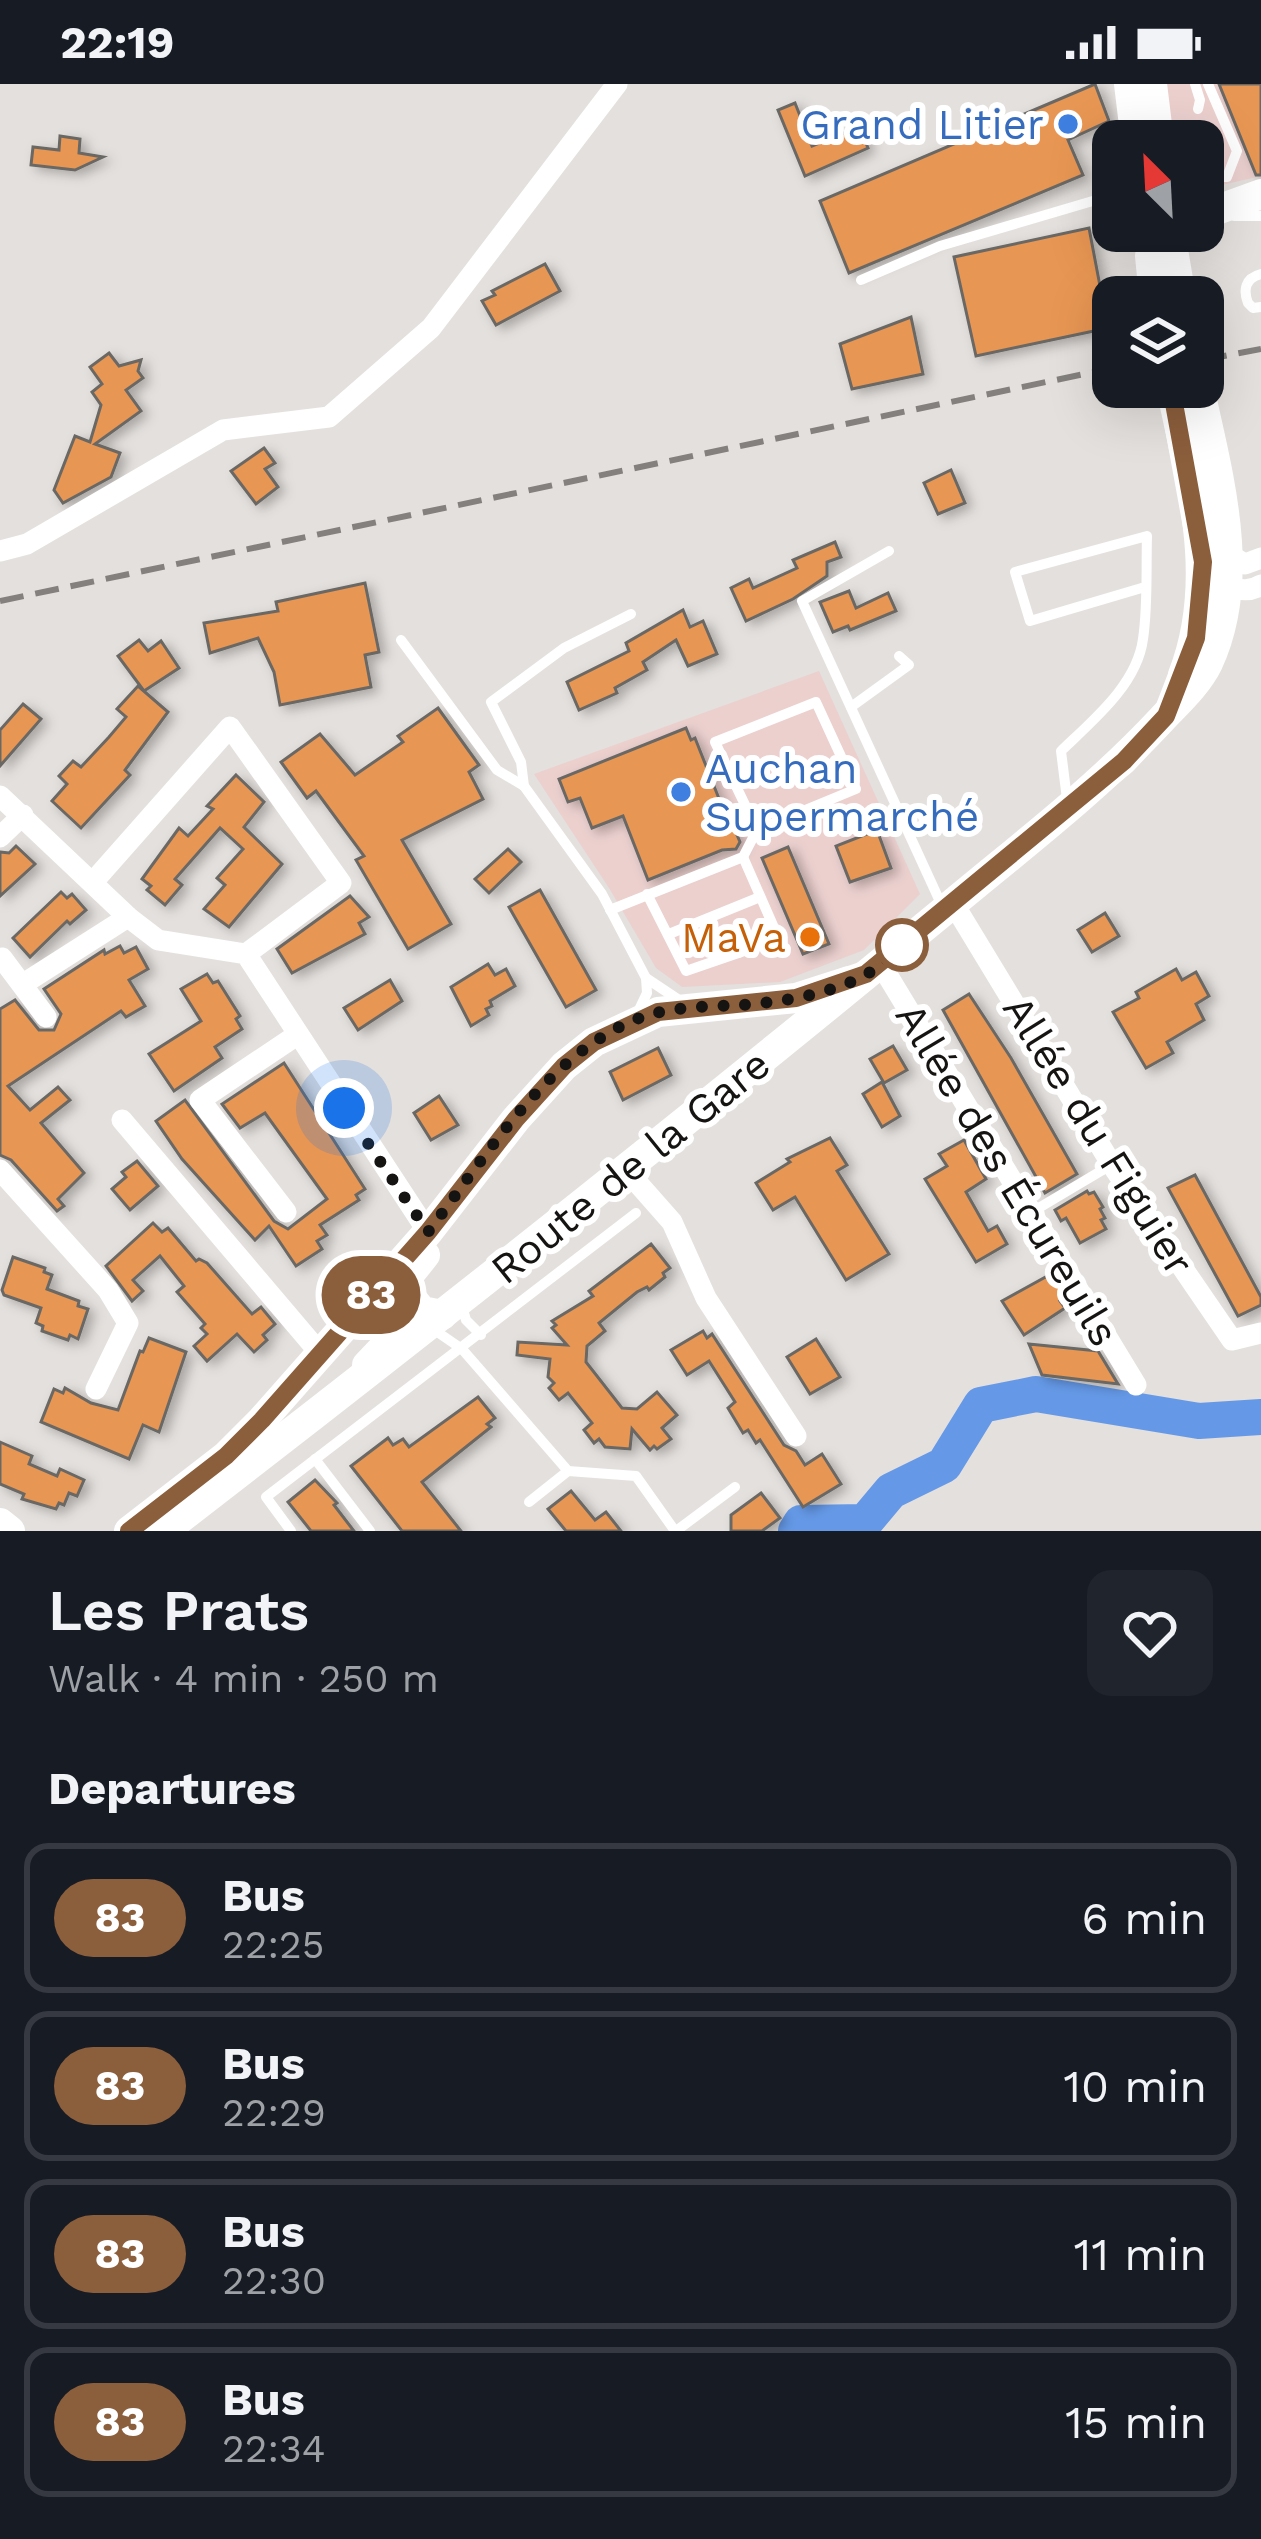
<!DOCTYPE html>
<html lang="en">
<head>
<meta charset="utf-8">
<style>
  :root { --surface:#171b24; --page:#20242c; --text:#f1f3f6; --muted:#9ea1a6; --line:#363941 }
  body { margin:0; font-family:"Work Sans",sans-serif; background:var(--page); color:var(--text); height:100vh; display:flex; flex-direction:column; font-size:45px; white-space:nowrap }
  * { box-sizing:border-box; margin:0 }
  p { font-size:39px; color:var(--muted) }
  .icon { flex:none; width:66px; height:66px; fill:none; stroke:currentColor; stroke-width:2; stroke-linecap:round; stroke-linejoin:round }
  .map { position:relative; height:1447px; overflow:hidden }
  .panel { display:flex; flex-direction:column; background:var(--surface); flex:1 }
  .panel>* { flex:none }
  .badge { padding:0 24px; border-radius:39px; font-size:42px; line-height:78px }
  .needle { width:78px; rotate:336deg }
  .fabs { position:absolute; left:1092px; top:36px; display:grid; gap:24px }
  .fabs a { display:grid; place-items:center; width:132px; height:132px; border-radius:24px; background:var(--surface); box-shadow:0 12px 48px #0002; font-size:60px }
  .you { position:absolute; width:60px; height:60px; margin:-30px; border:9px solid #fff; border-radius:50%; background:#1a73e8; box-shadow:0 0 0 18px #1a73e833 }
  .map>.badge { position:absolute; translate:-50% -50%; box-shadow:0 0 0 6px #fff }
  h2 { padding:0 48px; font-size:45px; line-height:108px }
  .round { display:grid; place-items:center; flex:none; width:126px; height:126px; border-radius:24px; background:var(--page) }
  .overview { display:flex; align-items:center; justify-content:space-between; height:204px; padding:0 48px }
  h1 { font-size:57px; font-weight:600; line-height:90px }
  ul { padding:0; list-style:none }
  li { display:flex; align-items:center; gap:36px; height:150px; margin:0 24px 18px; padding:0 24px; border:6px solid var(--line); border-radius:24px }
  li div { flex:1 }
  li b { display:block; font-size:45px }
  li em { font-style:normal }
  li .badge { min-width:132px; font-weight:700; text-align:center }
  .status { display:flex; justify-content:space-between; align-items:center; height:84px; padding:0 60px; background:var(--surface); direction:ltr }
  .status svg { height:33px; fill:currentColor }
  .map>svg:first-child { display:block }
</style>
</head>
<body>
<div class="status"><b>22:19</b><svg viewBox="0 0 49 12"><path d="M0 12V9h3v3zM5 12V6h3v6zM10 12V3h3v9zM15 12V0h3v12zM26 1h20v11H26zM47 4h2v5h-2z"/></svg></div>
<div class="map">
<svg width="1261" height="1447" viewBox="0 0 1261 1447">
  <defs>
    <filter id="shadow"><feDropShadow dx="6" dy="4" stdDeviation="6" flood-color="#0004"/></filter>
  </defs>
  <rect width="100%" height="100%" fill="#e4e0dd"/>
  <g fill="#ebd0ce">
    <polygon points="1160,0 1261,0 1261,92 1209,104 1203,99 1203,57 1176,57"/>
    <polygon points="819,587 920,810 864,866 780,898 682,903 656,884 609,804 534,690"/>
  </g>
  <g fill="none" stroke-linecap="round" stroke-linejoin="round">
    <polyline stroke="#6599e7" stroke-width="36" points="796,1447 801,1439 865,1438 891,1407 944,1381 981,1321 1036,1310 1199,1337 1261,1333"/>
  </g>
  <g fill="#e89652" stroke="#6b6865" stroke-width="3" filter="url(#shadow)">
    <polygon points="1095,0 1109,37 1068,56 1083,91 849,189 820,117"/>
    <polygon points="1219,0 1261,0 1261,91 1256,91"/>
    <polygon points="795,19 812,62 859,43 868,64 805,92 778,26"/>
    <polygon points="60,52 80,55 79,69 103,73 75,86 31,81 33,63 59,66"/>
    <polygon points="1089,144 1108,244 976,272 954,173"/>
    <polygon points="545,180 560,207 496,241 482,217 495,211 492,207"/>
    <polygon points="911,233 923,290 852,305 840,260"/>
    <polygon points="109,269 119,282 141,276 138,287 143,294 126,306 141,327 95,360 120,369 111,393 63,419 54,406 75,352 90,358 101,321 92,308 102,300 90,283"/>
    <polygon points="264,364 275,379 265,385 278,403 256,420 231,387"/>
    <polygon points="951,386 965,419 938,430 924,399"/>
    <polygon points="835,458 841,473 827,478 827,492 793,515 746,537 731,504 749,495 753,504 797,484 793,476"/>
    <polygon points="365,499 379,568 365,571 371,603 280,621 274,588 258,554 210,569 204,539 278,527 276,518"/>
    <polygon points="849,507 856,524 888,509 896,527 850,546 848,542 833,548 820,518"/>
    <polygon points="683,526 690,543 703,537 717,570 688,582 676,556 643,578 647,586 615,604 617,609 579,626 567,598 629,567 626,559"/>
    <polygon points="139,556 148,567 161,557 179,584 144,607 118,572"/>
    <polygon points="138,602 168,628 125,686 130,691 81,744 52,717 67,700 59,692 73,677 81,683 109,653 126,633 117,625"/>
    <polygon points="23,620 41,635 0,682 0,646"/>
    <polygon points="438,624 479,681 469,688 483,715 402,756 451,840 408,865 356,776 364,772 316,707 307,714 281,678 320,650 355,691 403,658 398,652"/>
    <polygon points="686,644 691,656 695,654 731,745 734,744 740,758 736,765 722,766 648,796 623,732 592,744 580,714 568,718 559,695"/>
    <polygon points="236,691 264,718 244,743 282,780 229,843 204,825 225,801 217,794 243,765 220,744 175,795 182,801 165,821 147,806 151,802 142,795 179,744 188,752 213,725 207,722"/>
    <polygon points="877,746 891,784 850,798 836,762"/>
    <polygon points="16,762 35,780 0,812 0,768 9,769"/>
    <polygon points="788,763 829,860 803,870 762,774"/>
    <polygon points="508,765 521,778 489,809 475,795"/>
    <polygon points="540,806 596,906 566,923 509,823"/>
    <polygon points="61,808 67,814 72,810 86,826 70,840 67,837 30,873 13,854"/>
    <polygon points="350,812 369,833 359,839 365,850 292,889 277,865"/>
    <polygon points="1105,829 1119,852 1092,868 1078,846"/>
    <polygon points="120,862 124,869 136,863 148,885 129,896 145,922 126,933 121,927 8,1002 30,1026 58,1003 70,1016 41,1039 84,1089 58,1115 64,1122 57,1127 11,1076 0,1071 0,925 15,916 39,946 54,946 61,930 44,905 104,866 105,870"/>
    <polygon points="488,880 495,891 506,885 515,902 490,917 492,922 486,925 489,931 471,942 451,903"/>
    <polygon points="1176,885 1182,896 1196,888 1209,912 1196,920 1204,936 1167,958 1173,969 1146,984 1113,928 1139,914 1136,908"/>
    <polygon points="207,890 213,899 218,897 240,932 236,935 242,945 215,963 222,974 174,1007 149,970 201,937 181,905"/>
    <polygon points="390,896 402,917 358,946 344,924"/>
    <polygon points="969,910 1011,974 1077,1090 1045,1109 943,926"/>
    <polygon points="893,962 907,986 884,999 870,975"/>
    <polygon points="658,964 671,991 623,1016 610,988"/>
    <polygon points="284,979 365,1105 356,1111 359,1116 320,1141 327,1151 317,1157 322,1165 296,1182 269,1142 255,1156 182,1075 156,1037 185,1016 274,1137 288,1145 327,1115 265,1029 240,1044 222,1020"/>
    <polygon points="882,998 900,1032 882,1043 863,1010"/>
    <polygon points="439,1012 458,1041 431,1056 414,1029"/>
    <polygon points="830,1054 847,1081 837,1087 889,1170 846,1196 795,1113 773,1126 756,1099 790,1078 787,1075"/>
    <polygon points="964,1056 986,1095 966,1108 988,1147 997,1142 1007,1160 976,1178 925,1095 947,1082 939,1070"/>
    <polygon points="137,1077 158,1102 130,1126 112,1105 126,1093 122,1088"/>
    <polygon points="1195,1091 1261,1213 1261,1221 1238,1232 1168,1104"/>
    <polygon points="1087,1107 1089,1110 1094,1108 1103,1123 1100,1125 1105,1134 1101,1136 1106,1145 1080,1159 1066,1134 1061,1137 1055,1126"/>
    <polygon points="153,1139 162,1148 168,1144 196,1177 199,1175 207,1179 252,1230 261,1223 275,1240 263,1251 267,1256 254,1268 237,1250 207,1277 194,1262 207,1250 201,1244 205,1240 177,1208 184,1202 160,1172 133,1196 143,1207 132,1217 106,1182"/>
    <polygon points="651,1160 670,1184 663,1189 665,1193 649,1206 647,1203 637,1208 599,1239 605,1247 587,1262 586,1278 622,1324 637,1325 657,1308 677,1331 662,1344 671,1355 657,1365 654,1362 650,1366 632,1345 630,1365 605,1363 599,1355 594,1359 584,1346 592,1339 568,1309 559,1316 549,1304 554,1299 548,1293 550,1275 517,1271 518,1258 567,1261 552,1244 556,1241 552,1237 593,1212 589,1207"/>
    <polygon points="13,1173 45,1184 44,1188 52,1191 47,1205 79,1217 78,1222 88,1225 78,1255 70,1251 68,1256 42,1247 43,1242 36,1239 41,1224 4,1211 2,1206"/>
    <polygon points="1051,1190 1066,1214 1060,1217 1065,1224 1024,1251 1002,1217"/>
    <polygon points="703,1247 707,1254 712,1250 784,1361 796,1367 805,1381 822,1370 841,1400 803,1423 760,1356 756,1359 748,1346 743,1349 728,1324 735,1318 709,1277 687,1291 671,1266"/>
    <polygon points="149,1254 186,1268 159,1348 143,1341 129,1375 41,1338 54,1305 63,1309 65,1304 91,1319 118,1326 140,1267 143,1268"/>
    <polygon points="816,1255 840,1293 810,1310 787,1273"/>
    <polygon points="1029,1260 1098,1267 1118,1300 1042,1291"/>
    <polygon points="478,1313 495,1334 487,1340 491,1343 422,1398 461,1447 402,1447 351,1382 388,1354 393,1361 403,1355 409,1363"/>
    <polygon points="0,1358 32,1372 29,1380 57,1392 60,1385 84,1396 77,1412 69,1409 64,1421 59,1419 56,1425 22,1415 24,1410 0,1400"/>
    <polygon points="315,1396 337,1419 334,1421 354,1447 311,1447 288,1418"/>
    <polygon points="571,1407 595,1436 606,1428 621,1447 566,1447 548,1425"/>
    <polygon points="761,1409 780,1434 762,1447 731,1447 731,1431"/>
  </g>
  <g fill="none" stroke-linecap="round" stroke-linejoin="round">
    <g stroke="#fff" stroke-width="10">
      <polyline points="1195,0 1200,16 1198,25"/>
      <polyline points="1187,57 1188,43"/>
      <polyline points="1203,93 1227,93 1237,67 1208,0"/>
      <polyline points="1234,132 1261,132"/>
      <path d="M1261,190C1245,194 1243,206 1248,219L1253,224L1261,223"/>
      <polyline points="861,196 940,162 1113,111"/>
      <polyline points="889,467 802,517 943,824"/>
      <polyline points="631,530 564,564 491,618 521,678 524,702 602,810 646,894 679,916"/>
      <polyline points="401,556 497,686 524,702"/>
      <polyline points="851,623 909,581 899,572"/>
      <path d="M1067,715L1061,667C1092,637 1137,601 1143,555C1148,522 1146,485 1147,452L1015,488L1030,537L1145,503"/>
      <polyline points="647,810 686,887 779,855 743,773"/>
      <polyline points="610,826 743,773 757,746 856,705 816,618 715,658 757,746"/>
      <polyline points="669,850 760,813"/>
      <polyline points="637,930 647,909 646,894"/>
      <polyline points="1032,1128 1111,1081"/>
      <polyline points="461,1219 466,1236 481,1251"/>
      <polyline points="433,1245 462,1265 568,1387 636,1392 675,1447"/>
      <polyline points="315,1375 370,1447"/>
      <polyline points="529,1418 568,1387"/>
      <polyline points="291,1447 266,1413 636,1129"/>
      <polyline points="676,1447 735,1403"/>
    </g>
    <g stroke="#fff" stroke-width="21">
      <polyline points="0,467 27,460 223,346 329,333 431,244 617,0"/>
      <polyline points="1227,470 1245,480 1261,474"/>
      <path d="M1218,491C1229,504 1245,511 1261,501"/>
      <polyline points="0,712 128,833 158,856 246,870 428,1148"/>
      <polyline points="0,753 23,731"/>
      <polyline points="93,798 230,643 341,799 246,870"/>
      <polyline points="953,819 1112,1081 1232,1256 1261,1249"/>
      <polyline points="2,874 46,933"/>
      <polyline points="880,879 1136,1301"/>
      <polyline points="23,900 128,833"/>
      <polyline points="122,1036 319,1268"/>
      <polyline points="0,1086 108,1206 128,1239 96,1305"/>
      <polyline points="627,1087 672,1138 706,1214 796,1352"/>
      <polyline points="286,1128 200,1016 297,951"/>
    </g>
    <g stroke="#fff" stroke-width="30">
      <polyline points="1129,0 1136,57"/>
      <polyline points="1152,0 1159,57"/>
      <polyline points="1203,131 1261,110"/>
      <polyline points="1154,147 1150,172 1154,213"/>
      <polyline points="1174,147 1172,160 1181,213"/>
      <path d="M1171,303C1191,400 1220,495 1183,591"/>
      <polyline points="425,1171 405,1196 406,1207 422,1227 442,1231"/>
      <polyline points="354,1230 363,1227 376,1229 388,1244 387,1260 367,1281"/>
      <polyline points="0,1439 10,1447"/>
      <polyline points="129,1447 226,1372 262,1336 428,1148 516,1035 564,982 594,958 658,928 796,914 849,897"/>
      <path d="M164,1447C427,1244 688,1038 945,826C1019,764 1096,706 1162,635C1179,617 1197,601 1208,579C1248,493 1218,391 1199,303"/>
    </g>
    <g stroke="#83807e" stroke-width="6" stroke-dasharray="24 12" stroke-linecap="butt">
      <polyline points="1203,276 1261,265"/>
      <polyline points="0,517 1113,284"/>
    </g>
  </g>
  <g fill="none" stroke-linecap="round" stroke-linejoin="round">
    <g stroke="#fff" stroke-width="27">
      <polyline id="line" points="129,1447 226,1372 262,1336 428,1148 516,1035 564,982 594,958 658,928 796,914 866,890 1124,677 1166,632 1196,554 1203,478 1171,303"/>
    </g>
    <use href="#line" stroke="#8b5e3c" stroke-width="18"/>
    <path stroke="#161413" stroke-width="12" stroke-dasharray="0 21.6" d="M344,1024L428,1148C485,1074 543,976 632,937C666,922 705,923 741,921C781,918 832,910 867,890C879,883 892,870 902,861"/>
  </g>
  <g fill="#3f7fe0" stroke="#fff" stroke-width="4.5">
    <circle cx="1068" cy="40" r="12"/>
    <circle cx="681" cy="708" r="12"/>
  </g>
  <circle fill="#e8710a" stroke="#fff" stroke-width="4.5" cx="810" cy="853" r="12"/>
  <circle fill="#fff" stroke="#8b5e3c" stroke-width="6" cx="902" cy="861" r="24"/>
  <g text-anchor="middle" stroke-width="12" stroke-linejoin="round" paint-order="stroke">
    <g font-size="42" fill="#366cbe" stroke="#fff" text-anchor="end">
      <text x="1044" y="55">Grand Litier</text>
      <text x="705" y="699" text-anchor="start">Auchan<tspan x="705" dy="48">Supermarché</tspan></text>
    </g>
    <g font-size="42" fill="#c56008" stroke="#fff" text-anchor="end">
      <text x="786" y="868">MaVa</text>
    </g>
    <g font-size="42" fill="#161413" stroke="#fff">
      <text transform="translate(1099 1051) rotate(58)" y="15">Allée du Figuier</text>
      <text transform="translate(630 1082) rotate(-39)" y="15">Route de la Gare</text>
      <text transform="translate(1008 1090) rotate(59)" y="15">Allée des Écureuils</text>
    </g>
  </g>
</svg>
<div class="fabs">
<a><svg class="needle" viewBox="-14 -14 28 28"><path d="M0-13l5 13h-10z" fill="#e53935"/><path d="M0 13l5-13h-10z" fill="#9ea1a6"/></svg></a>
<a><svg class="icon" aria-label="layers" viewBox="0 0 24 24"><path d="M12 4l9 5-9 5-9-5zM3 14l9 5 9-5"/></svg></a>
</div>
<div class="you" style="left:344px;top:1024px"></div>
<b class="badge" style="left:371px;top:1211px;background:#8b5e3c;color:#fff">83</b>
</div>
<section class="panel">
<div class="overview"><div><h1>Les Prats</h1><p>Walk · 4 min · 250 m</p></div><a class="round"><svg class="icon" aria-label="heart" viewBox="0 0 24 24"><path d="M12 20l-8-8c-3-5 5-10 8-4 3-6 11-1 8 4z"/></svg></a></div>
<h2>Departures</h2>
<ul>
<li><span class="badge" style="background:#8b5e3c;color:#fff">83</span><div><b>Bus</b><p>22:25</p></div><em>6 min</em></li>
<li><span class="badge" style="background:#8b5e3c;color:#fff">83</span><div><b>Bus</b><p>22:29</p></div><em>10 min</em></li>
<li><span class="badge" style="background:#8b5e3c;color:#fff">83</span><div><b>Bus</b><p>22:30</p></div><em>11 min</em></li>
<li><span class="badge" style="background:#8b5e3c;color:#fff">83</span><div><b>Bus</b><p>22:34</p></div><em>15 min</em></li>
</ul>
</section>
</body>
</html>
